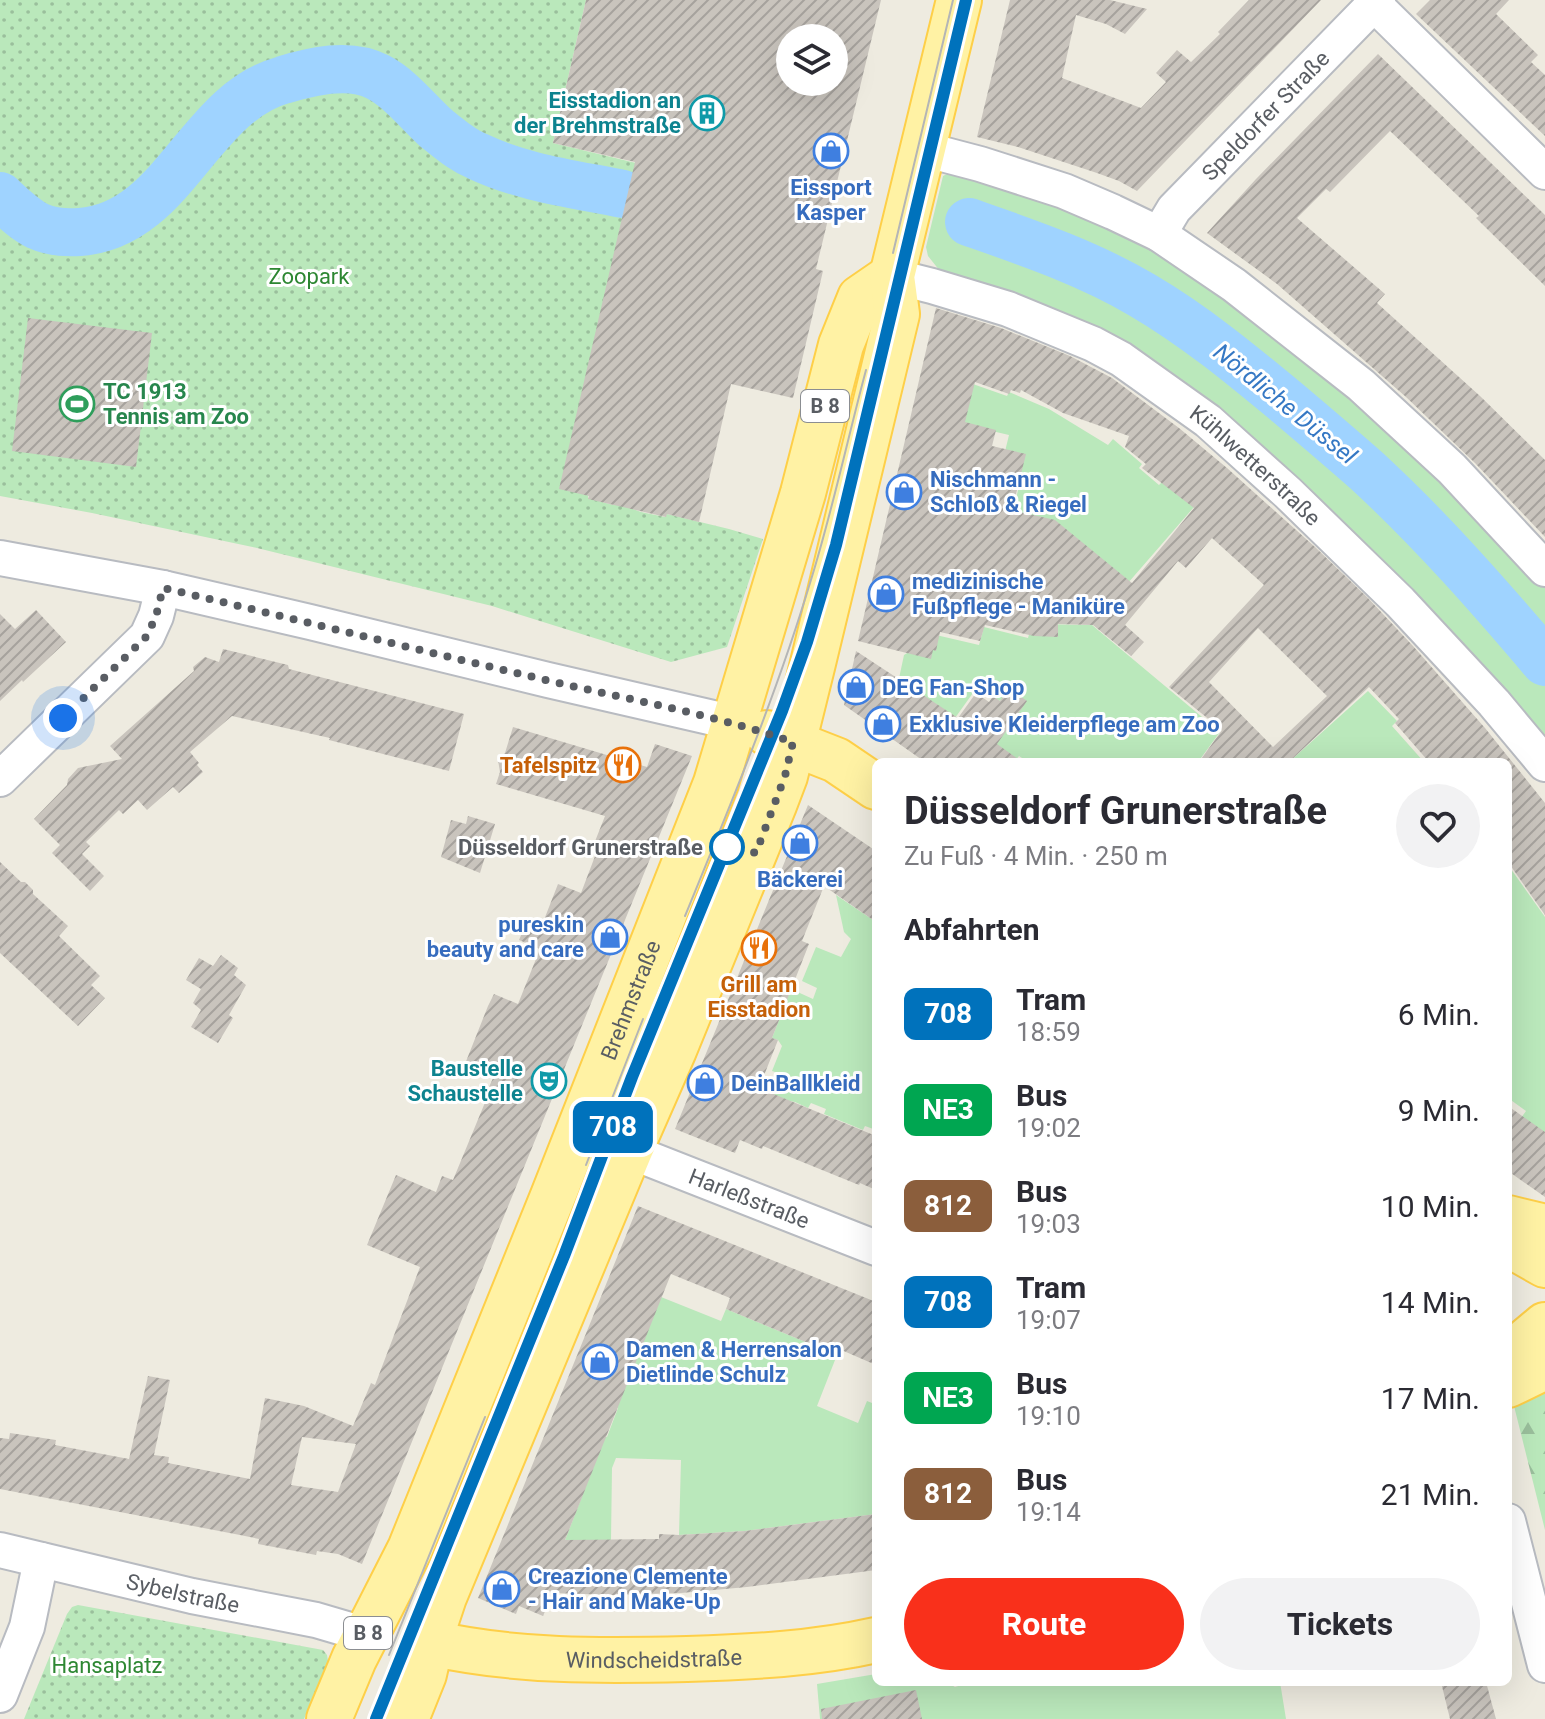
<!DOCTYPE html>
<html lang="de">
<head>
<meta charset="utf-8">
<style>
  :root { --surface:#fff; --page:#f2f2f3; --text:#2b2b33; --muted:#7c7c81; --accent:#f9301b }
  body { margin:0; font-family:Roboto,sans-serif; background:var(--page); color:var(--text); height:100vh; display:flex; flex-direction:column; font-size:30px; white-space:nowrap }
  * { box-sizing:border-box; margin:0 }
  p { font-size:26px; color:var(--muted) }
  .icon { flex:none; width:44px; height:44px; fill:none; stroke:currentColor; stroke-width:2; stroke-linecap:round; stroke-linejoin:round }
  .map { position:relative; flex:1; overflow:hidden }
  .details { position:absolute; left:872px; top:758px; width:640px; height:928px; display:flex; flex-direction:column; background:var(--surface); border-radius:12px; box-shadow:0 8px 32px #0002 }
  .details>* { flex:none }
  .badge { padding:0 16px; border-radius:12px; font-size:28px; line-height:52px }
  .tools { position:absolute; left:776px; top:24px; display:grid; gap:16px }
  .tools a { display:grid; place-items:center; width:72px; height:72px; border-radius:50%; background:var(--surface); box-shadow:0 8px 32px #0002; font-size:40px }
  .you { position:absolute; width:40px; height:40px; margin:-20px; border:6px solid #fff; border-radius:50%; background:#1a73e8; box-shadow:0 0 0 12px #1a73e833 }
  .map>.badge { position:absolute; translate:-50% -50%; box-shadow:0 0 0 4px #fff }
  h2 { padding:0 32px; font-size:30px; line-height:72px }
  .round { display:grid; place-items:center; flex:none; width:84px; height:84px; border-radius:42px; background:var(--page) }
  .headline { display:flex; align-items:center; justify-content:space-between; height:136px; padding:0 32px }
  h1 { font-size:38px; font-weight:700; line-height:60px }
  .cta { display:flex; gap:16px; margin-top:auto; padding:16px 32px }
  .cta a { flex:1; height:92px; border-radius:48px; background:var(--accent); color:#fff; font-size:32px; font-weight:700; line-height:92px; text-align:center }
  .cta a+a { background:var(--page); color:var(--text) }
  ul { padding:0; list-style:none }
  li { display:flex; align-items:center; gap:24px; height:96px; padding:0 32px }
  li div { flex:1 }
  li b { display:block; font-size:30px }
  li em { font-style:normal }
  li .badge { min-width:88px; font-weight:700; text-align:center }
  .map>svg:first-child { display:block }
</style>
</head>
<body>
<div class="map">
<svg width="1545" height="1719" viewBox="0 0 1545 1719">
  <defs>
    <pattern id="forest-firs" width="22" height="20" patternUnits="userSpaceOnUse" patternTransform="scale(2)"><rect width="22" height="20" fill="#bae8bb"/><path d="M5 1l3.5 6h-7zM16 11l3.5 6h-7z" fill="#9abf9c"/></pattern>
    <pattern id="park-dots" width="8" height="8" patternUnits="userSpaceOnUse" patternTransform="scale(2)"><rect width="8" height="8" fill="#bae8bb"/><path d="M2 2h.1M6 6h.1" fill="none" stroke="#9abf9c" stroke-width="1.8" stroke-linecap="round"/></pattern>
    <pattern id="building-hatch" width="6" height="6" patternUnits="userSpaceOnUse" patternTransform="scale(2)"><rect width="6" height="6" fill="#c9c4bd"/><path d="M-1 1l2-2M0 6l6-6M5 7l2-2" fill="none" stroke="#a6a29d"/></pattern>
  </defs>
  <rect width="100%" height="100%" fill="#eeebe0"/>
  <g fill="#bae8bb">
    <polygon points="955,170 1111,221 1305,350 1514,551 1545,587 1545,739 1465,645 1408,585 1235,425 1147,357 1115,336 1039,304 960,279 940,271 928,256 926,247 943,176"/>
    <polygon points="970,383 1007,396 1009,392 1049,409 1108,445 1113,439 1142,464 1139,468 1159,485 1163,481 1194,507 1128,583 1011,519 1021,478 1000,472 1009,435 962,424"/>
    <polygon points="1032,624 1092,625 1220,732 1198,762 1028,762 1019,756 1015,761 994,746 1008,690 1000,701 978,686 955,718 898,683 904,655 936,635 979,645 984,627 1028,638"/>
    <polygon points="1368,691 1397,721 1392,726 1424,762 1289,762"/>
    <polygon points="1508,865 1545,917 1545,1134 1516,1125 1526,1111 1508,1098"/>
    <polygon points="836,895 876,922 876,1130 865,1126 863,1130 824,1114 826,1109 811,1103 808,1108 795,1102 769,1097 778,1073 772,1071 782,1046 778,1040 772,1038 791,989 813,999 817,988 802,981 816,947 841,957 851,939 844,932"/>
    <polygon points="661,1297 721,1321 726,1309 837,1355 817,1406 858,1423 867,1401 872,1403 876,1394 876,1514 745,1531 679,1535 681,1460 616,1458 612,1468 611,1540 562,1548 581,1499 603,1436 607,1437 618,1408 611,1405"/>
    <polygon points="876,1674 876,1682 946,1682 955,1687 971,1682 1280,1682 1286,1719 820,1719 817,1684"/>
  </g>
  <polygon fill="url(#forest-firs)" points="1545,1392 1545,1530 1514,1406"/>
  <g fill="url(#park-dots)">
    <polygon points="0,0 586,0 553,143 636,163 588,498 613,505 614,502 641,512 665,517 667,514 729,529 763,539 727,647 671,662 492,606 257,548 92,513 0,496"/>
    <polygon points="78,1605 323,1650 327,1655 328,1661 304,1719 24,1719 67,1614 72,1607"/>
  </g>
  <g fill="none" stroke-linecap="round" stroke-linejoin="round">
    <g stroke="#9fd3ff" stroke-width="48">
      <path d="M0,196C12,207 24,219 38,226C51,232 66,233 80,232C174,225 197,104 283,80C312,71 350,62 378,77C401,89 418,112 437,129C450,139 462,150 477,156C523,178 574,184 623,194"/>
      <path d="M969,222C1029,243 1088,263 1142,295C1195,326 1242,365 1289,404C1315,426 1341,448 1367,471C1431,530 1489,596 1545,662"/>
    </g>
  </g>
  <g fill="url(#building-hatch)" fill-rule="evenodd">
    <path d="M586,0H881L816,269L823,271L793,398L731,384L699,522L667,514L666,517L588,499L589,496L559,489L635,162L553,143ZM790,38H834V82H790Z"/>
    <polygon points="1010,0 1110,0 1147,9 1125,34 1106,24 1076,15 1062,78 1141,108 1166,82 1156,73 1177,50 1191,62 1220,34 1218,32 1249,0 1321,0 1137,191 1119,181 1097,173 1018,147 977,137"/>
    <polygon points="1430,0 1509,0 1496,14 1538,55 1531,62 1545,75 1545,136 1416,14"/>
    <polygon points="1378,54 1545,215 1545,286 1476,218 1479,216 1390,131 1330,192 1326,189 1297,218 1385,294 1377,303 1480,396 1545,460 1545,537 1475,463 1406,397 1277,284 1207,233 1256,179"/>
    <path d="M936,308L1001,328L1070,356L1112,378L1179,428L1227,468L1315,547L1367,597L1413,646L1485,728L1545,803V915L1508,862V762H1429L1395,723L1399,719L1369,687L1289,762H1199L1222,730L1169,687L1264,585L1212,538L1186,568L1178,561L1125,625L1144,642L1131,656L1093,625L1058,624V637L1034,636L985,625L980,641L940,632L936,651L933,650L931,659L858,641ZM975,382L1009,394L1011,390L1020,393L1021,390L1063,413L1129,436L1125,447L1146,464L1142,468L1194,508L1132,583L1055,520L1012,510L1026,454L992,446L996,430L965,422ZM1258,628L1327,696L1273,747L1209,682Z"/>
    <polygon points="28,318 152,333 136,467 12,451"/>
    <polygon points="36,610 66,642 23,682 22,680 0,701 0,614 15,629"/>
    <polygon points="223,649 288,665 289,669 464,714 449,771 329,740 330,738 232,716 190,752 199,763 197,765 203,772 179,793 173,787 147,810 138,800 123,814 119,810 86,842 90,846 82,854 104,876 90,891 52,853 60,845 34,819 67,785 68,779 78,768 122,759 110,746 194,671 193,667 205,657 219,662"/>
    <polygon points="856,651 958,718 976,693 989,702 993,696 1000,701 1009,688 1027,701 997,744 1022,762 925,762 844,705"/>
    <path d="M513,727L647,767L655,744L692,756L362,1564L338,1554L317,1551L316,1555L274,1547L258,1544L259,1539L240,1535L0,1489V1438L9,1439L10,1433L56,1440L55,1445L129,1459L148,1376L170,1380L154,1455L169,1457L168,1463L250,1479L265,1398L304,1406L353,1426L371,1383L375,1385L420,1267L367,1245L396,1175L436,1192L442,1176L453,1180L491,1088L489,1087L494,1076L465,1064L488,1006L494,994L518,1004L540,949L519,940L528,919L542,925L558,884L581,893L597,851L592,849L605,816L496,784L500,772L498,760L505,753ZM302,1437L356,1444L338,1492L291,1485Z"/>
    <polygon points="808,805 876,851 876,922 824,886 802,941 809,944 772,1038 778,1040 759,1088 876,1136 876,1190 860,1183 859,1185 763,1146 762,1149 740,1140 735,1153 675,1129"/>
    <polygon points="468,816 495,824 480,873 441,857 451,820 466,824"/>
    <polygon points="0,862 21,882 25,882 33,890 33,894 68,926 59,936 100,976 91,985 105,998 78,1026 0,953"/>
    <polygon points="221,955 238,968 234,975 246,985 229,1015 233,1018 218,1043 191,1027 201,1010 193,1003 201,989 186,980 199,958 213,966"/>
    <polygon points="1508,1106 1545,1132 1545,1197 1508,1171"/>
    <polygon points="638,1206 876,1302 876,1365 839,1349 837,1355 726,1309 730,1298 671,1274 565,1540 659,1539 659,1534 679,1535 745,1531 876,1514 876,1570 747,1587 681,1593 613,1595 553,1593 543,1616 519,1606 516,1614 478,1598"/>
    <polygon points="1441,1682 1486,1682 1496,1719 1450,1719"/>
    <polygon points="916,1690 922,1719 822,1719 821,1709"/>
  </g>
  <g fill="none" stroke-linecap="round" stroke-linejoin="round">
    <g stroke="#b8bbc1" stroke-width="38">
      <g id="minor">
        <polyline points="1374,4 1545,172"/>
        <polyline points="923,149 980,164 1064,191 1113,212 1159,234 1234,285 1361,385 1452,469 1545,569"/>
        <path id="s1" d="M1159,234L1174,209L1378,0"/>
        <path id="s2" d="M892,276L932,286L1008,309L1093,344L1121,359L1208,421L1288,493L1400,602L1494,703L1545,764"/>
        <polyline points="0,558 163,588 310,622 548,680 735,723"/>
        <polyline points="0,779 147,636 156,616 163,588"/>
        <path id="s3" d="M578,1131L876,1248"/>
        <polyline points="1508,1521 1545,1665"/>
        <path id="s4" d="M0,1550L192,1596L316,1620L367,1635"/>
        <polyline points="0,1695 27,1627 41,1560"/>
      </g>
    </g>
    <g stroke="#fecf48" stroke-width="48">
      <g id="major">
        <polyline points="767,733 836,760 876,787"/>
        <polyline points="1508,1218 1545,1227"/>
        <polyline points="1508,1244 1545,1265"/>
        <polyline points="1508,1356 1545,1325"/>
        <polyline points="1508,1385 1545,1367"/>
        <path id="s5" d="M431,1643C515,1662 601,1661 687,1659C750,1657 814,1654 876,1640"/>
        <path id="s6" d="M329,1719L354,1659L410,1549L553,1196L716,783L803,493L841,345L860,298L892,276"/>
        <polyline points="406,1719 424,1674 436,1621 444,1597 630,1150 674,1050 774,805 785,776 813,663 897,314 892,276 959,0"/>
      </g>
    </g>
    <use href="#minor" stroke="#fff" stroke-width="34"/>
    <use href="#major" stroke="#fff2a4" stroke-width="44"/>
    <g stroke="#b4b5b6" stroke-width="2">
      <polyline points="893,253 953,0"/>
      <path d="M685,916C730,806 776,696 810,583C832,513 847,441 866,370"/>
      <polyline points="586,1165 643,1019"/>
      <polyline points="389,1655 485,1417"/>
      <polyline points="376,1719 564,1256 632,1077 772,735 807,642 836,545 966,0"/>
    </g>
  </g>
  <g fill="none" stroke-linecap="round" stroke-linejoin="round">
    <g stroke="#fff" stroke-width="18">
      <polyline id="line" points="376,1719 564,1256 632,1077 782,711 807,642 836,545 966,0"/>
    </g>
    <use href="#line" stroke="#0072bc" stroke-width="12"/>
    <path stroke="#595d63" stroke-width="8" stroke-dasharray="0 14.4" d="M63,718L147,636L156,616L163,588C291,618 418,650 546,680C630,700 712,714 793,742L785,776L756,853L727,847"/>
  </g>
  <defs>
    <g id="building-ring" transform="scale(1.8)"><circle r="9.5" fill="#fff" stroke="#0f9aa8" stroke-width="1.5"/><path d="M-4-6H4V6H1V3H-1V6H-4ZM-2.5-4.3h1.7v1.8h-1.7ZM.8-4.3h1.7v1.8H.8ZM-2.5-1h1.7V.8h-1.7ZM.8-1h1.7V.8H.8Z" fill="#0f9aa8"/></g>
    <g id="shop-ring" transform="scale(1.8)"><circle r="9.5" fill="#fff" stroke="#3f7fe0" stroke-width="1.5"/><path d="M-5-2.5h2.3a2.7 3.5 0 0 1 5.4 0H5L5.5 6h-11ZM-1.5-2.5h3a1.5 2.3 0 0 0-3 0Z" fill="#3f7fe0"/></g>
    <g id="stadium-ring" transform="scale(1.8)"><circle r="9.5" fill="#fff" stroke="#2e9e5b" stroke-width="1.5"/><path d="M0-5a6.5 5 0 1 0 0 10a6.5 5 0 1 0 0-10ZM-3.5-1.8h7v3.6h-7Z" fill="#2e9e5b"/></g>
    <g id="restaurant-ring" transform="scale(1.8)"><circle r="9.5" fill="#fff" stroke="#e8710a" stroke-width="1.5"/><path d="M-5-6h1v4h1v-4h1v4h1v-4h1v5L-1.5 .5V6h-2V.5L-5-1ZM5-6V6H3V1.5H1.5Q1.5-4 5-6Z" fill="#e8710a"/></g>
    <g id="theatre-ring" transform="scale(1.8)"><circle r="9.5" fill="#fff" stroke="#0f9aa8" stroke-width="1.5"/><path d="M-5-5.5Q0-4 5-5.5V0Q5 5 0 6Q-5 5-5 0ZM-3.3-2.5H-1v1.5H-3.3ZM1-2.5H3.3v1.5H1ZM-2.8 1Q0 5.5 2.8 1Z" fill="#0f9aa8"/></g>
  </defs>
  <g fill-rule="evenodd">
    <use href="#building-ring" x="707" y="113"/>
    <use href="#shop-ring" x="831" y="151"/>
    <use href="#stadium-ring" x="77" y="404"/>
    <use href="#shop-ring" x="904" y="492"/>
    <use href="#shop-ring" x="886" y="594"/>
    <use href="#shop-ring" x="856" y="687"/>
    <use href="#shop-ring" x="883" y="724"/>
    <use href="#restaurant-ring" x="623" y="765"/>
    <use href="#shop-ring" x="800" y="843"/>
    <use href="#shop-ring" x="610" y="937"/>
    <use href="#restaurant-ring" x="759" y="948"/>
    <use href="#theatre-ring" x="549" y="1081"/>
    <use href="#shop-ring" x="705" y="1083"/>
    <use href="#shop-ring" x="600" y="1362"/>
    <use href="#shop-ring" x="502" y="1589"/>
  </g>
  <circle fill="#fff" stroke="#0072bc" stroke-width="4" cx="727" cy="847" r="16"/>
  <g text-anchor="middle" stroke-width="6" stroke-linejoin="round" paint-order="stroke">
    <g fill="#fff" stroke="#8b8e92" stroke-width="2">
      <rect x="801" y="390" width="48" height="32" rx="6"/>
      <rect x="344" y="1617" width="48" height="32" rx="6"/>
    </g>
    <g font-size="20" font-weight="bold" fill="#595d63">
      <text x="825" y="413">B 8</text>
      <text x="368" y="1640">B 8</text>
    </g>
    <g font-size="22" font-weight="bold" fill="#0d838f" stroke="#fff" text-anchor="end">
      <text x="681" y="108">Eisstadion an<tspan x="681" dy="25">der Brehmstraße</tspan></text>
      <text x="523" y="1076">Baustelle<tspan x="523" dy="25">Schaustelle</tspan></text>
    </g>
    <g font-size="22" fill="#595d63" stroke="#fff">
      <text dy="8" stroke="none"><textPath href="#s1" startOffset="160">Speldorfer Straße</textPath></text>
      <text dy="8" stroke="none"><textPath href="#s2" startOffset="416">Kühlwetterstraße</textPath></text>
      <text dy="8" stroke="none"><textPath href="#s6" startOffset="780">Brehmstraße</textPath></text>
      <text dy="8" stroke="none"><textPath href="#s3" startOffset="184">Harleßstraße</textPath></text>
      <text dy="8" stroke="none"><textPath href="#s4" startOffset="188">Sybelstraße</textPath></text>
      <text dy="8" stroke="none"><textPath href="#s5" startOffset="224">Windscheidstraße</textPath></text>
    </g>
    <g font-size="22" font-weight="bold" fill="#366cbe" stroke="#fff" text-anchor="start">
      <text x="831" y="195" text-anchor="middle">Eissport<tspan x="831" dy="25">Kasper</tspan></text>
      <text x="930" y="487">Nischmann -<tspan x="930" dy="25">Schloß &amp; Riegel</tspan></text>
      <text x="912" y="589">medizinische<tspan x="912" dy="25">Fußpflege - Maniküre</tspan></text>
      <text x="882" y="695">DEG Fan-Shop</text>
      <text x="909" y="732">Exklusive Kleiderpflege am Zoo</text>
      <text x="800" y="887" text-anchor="middle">Bäckerei</text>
      <text x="584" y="932" text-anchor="end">pureskin<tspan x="584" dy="25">beauty and care</tspan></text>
      <text x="731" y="1091">DeinBallkleid</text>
      <text x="626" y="1357">Damen &amp; Herrensalon<tspan x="626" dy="25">Dietlinde Schulz</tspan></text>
      <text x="528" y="1584">Creazione Clemente<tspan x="528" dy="25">- Hair and Make-Up</tspan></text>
    </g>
    <g font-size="22" fill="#2d8732" stroke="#fff">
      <text x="309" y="284">Zoopark</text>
      <text x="107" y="1673">Hansaplatz</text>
    </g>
    <g font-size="22" font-weight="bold" fill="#27864d" stroke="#fff" text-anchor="start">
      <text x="103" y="399">TC 1913<tspan x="103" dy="25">Tennis am Zoo</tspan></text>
    </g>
    <g font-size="22" font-weight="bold" fill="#c56008" stroke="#fff" text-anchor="end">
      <text x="597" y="773">Tafelspitz</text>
      <text x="759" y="992" text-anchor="middle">Grill am<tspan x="759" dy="25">Eisstadion</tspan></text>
    </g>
    <g font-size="22" font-weight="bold" fill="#595d63" stroke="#fff" text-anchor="end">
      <text x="703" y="855">Düsseldorf Grunerstraße</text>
    </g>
    <g font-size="24" font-style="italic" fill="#3578c4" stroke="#fff">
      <text transform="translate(1285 404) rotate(39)" y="8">Nördliche Düssel</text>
    </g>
  </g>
</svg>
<div class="tools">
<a><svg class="icon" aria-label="layers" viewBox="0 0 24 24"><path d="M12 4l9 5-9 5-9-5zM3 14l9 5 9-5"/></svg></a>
</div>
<div class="you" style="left:63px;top:718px"></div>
<b class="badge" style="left:613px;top:1127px;background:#0072bc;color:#fff">708</b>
<section class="details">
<div class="headline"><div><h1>Düsseldorf Grunerstraße</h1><p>Zu Fuß · 4 Min. · 250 m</p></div><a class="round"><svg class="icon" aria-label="heart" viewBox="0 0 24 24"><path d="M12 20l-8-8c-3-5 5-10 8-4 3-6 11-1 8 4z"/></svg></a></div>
<h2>Abfahrten</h2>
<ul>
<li><span class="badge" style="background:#0072bc;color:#fff">708</span><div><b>Tram</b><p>18:59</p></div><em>6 Min.</em></li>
<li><span class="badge" style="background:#00a651;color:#fff">NE3</span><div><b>Bus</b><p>19:02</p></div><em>9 Min.</em></li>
<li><span class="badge" style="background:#8b5e3c;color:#fff">812</span><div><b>Bus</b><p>19:03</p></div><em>10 Min.</em></li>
<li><span class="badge" style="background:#0072bc;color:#fff">708</span><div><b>Tram</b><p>19:07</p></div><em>14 Min.</em></li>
<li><span class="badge" style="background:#00a651;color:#fff">NE3</span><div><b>Bus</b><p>19:10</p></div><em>17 Min.</em></li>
<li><span class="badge" style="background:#8b5e3c;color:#fff">812</span><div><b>Bus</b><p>19:14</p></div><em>21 Min.</em></li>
</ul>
<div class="cta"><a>Route</a><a>Tickets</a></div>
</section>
</div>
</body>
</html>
